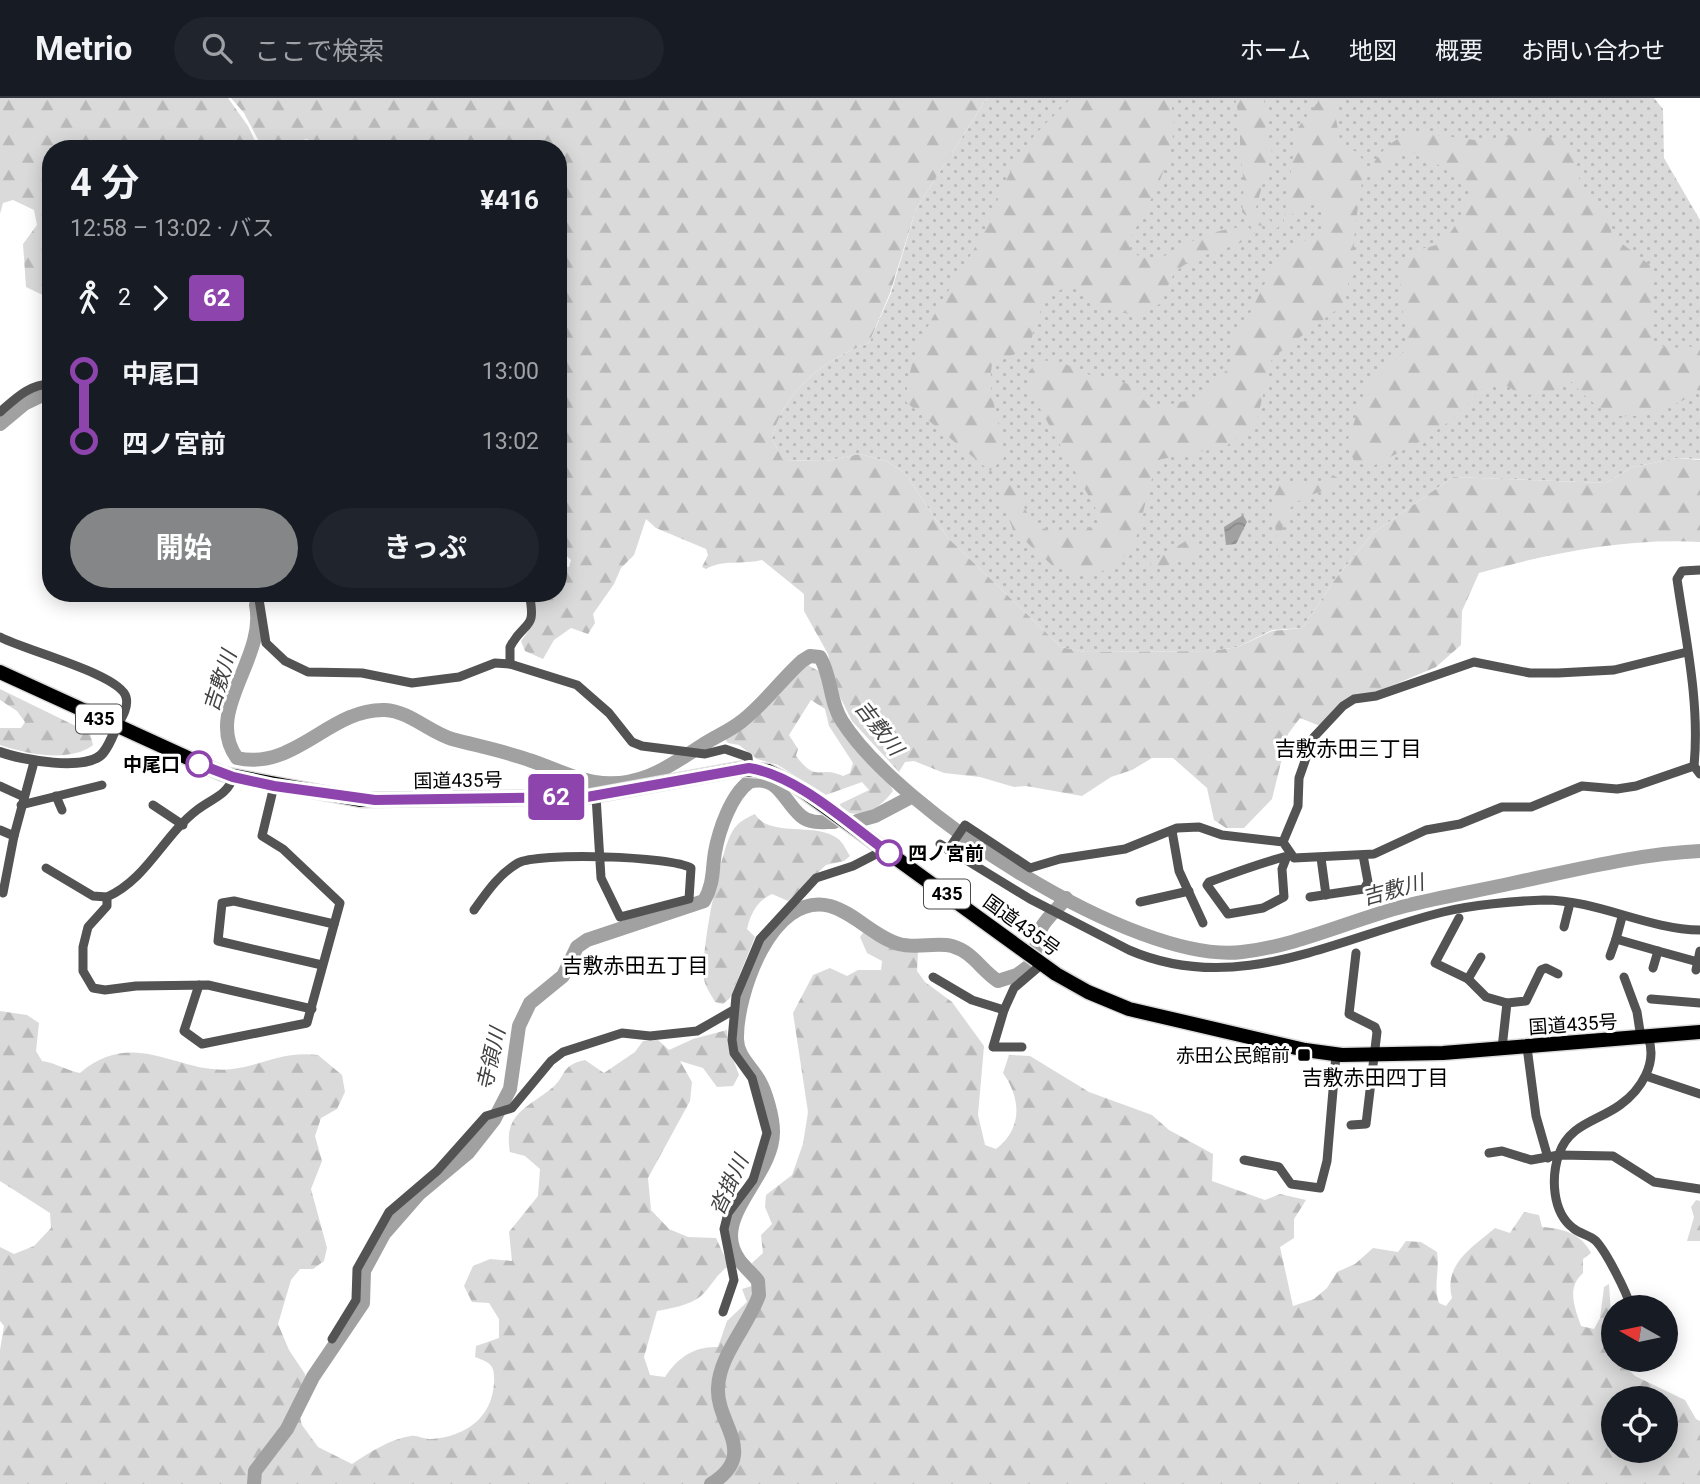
<!DOCTYPE html>
<html lang="ja">
<head>
<meta charset="utf-8">
<style>
  :root { --surface:#171b24; --page:#20242c; --text:#f1f3f6; --muted:#9ea1a6; --line:#363941; --accent:#858687 }
  body { margin:0; font-family:Roboto,"Noto Sans JP",sans-serif; background:var(--page); color:var(--text); height:100vh; display:flex; flex-direction:column; font-size:26px; white-space:nowrap }
  * { box-sizing:border-box; margin:0 }
  p { font-size:23px; color:var(--muted) }
  .icon { flex:none; width:38px; height:38px; fill:none; stroke:currentColor; stroke-width:2; stroke-linecap:round; stroke-linejoin:round }
  .map { position:relative; flex:1; overflow:hidden }
  .side { position:absolute; left:42px; top:42px; width:525px; height:462px; display:flex; flex-direction:column; background:var(--surface); border-radius:28px; box-shadow:0 4px 18px #0003 }
  .side>* { flex:none }
  .badge { padding:0 14px; border-radius:5px; font-size:24px; line-height:46px }
  .needle { width:46px; rotate:279deg }
  .buttons { position:absolute; left:1601px; top:1197px; display:grid; gap:14px }
  .buttons a { display:grid; place-items:center; width:77px; height:77px; border-radius:50%; background:var(--surface); box-shadow:0 4px 18px #0003; font-size:35px }
  .map>.badge { position:absolute; translate:-50% -50%; box-shadow:0 0 0 4px #fff }
  .legs { display:flex; align-items:center; gap:10px; height:77px; padding:0 28px; font-size:23px }
  .legs p { margin-inline-start:auto }
  .headline { display:flex; align-items:center; justify-content:space-between; height:119px; padding:0 28px }
  h1 { font-size:38px; font-weight:700; line-height:52px }
  .button { display:flex; gap:14px; margin-top:auto; padding:14px 28px }
  .button a { flex:1; height:80px; border-radius:42px; background:var(--accent); color:#fff; font-size:28px; font-weight:700; line-height:80px; text-align:center }
  .button a+a { background:var(--page); color:var(--text) }
  ul { padding:0 28px; list-style:none }
  li { display:flex; align-items:center; gap:24px; height:70px; font-size:26px }
  li i { display:grid; place-items:center; width:10px; height:100%; margin:0 9px; background:currentColor }
  li i::after { content:''; width:18px; height:18px; margin:-9px; border:5px solid; border-radius:50%; background:var(--surface) }
  li p { margin-inline-start:auto }
  li:first-child i { background:linear-gradient(#0000 50%,currentColor 0) }
  li:last-child i { background:linear-gradient(currentColor 50%,#0000 0) }
  header { display:flex; align-items:center; gap:42px; box-sizing:border-box; height:98px; padding:0 35px; background:var(--surface); border-bottom:2px solid var(--line) }
  header strong { font-size:33px }
  nav { display:flex; gap:38px; margin-inline-start:auto; font-size:24px }
  .search { width:490px; height:63px; background:var(--page); display:flex; align-items:center; gap:18px; box-sizing:border-box; padding:0 24px; border-radius:38px; color:var(--muted); font-size:26px }
  .map>svg:first-child { display:block }
</style>
</head>
<body>
<header>
<strong>Metrio</strong>
<div class="search"><svg class="icon" aria-label="search" viewBox="0 0 24 24"><circle cx="10" cy="10" r="6"/><path d="M15 15l6 6"/></svg>ここで検索</div>
<nav><a>ホーム</a><a>地図</a><a>概要</a><a>お問い合わせ</a></nav>
</header>
<div class="map">
<svg width="1700" height="1386" viewBox="0 0 1700 1386">
  <defs>
    <pattern id="grass-dots" width="8" height="8" patternUnits="userSpaceOnUse" patternTransform="scale(1.75)"><rect width="8" height="8" fill="#dadada"/><path d="M2 2h.1M6 6h.1" fill="none" stroke="#b9b9b9" stroke-width="1.8" stroke-linecap="round"/></pattern>
    <pattern id="forest-firs" width="22" height="20" patternUnits="userSpaceOnUse" patternTransform="scale(1.75)"><rect width="22" height="20" fill="#dadada"/><path d="M5 1l3.5 6h-7zM16 11l3.5 6h-7z" fill="#b9b9b9"/></pattern>
    <pattern id="water-waves" width="16" height="10" patternUnits="userSpaceOnUse" patternTransform="scale(1.75)"><rect width="16" height="10" fill="#a1a1a1"/><path d="M0 5q4-4 8 0t8 0" fill="none" stroke="#898989"/></pattern>
  </defs>
  <rect width="100%" height="100%" fill="#fff"/>
  <path fill="url(#grass-dots)" d="M987,0H1654L1663,11L1664,60L1700,122V361L1677,360L1633,369L1606,385L1453,379L1373,435L1336,480L1302,530L1272,532L1238,549L1211,553L1085,554L1061,549L948,440L905,375L886,363L860,356L826,363L783,362L772,341C783,293 824,261 869,245L891,195L916,111Z"/>
  <g fill="url(#forest-firs)" fill-rule="evenodd">
    <polygon points="0,0 228,0 248,28 259,51 51,51 51,201 26,189 23,146 37,127 34,112 13,102 3,105 0,116"/>
    <path d="M231,0H987L916,111L890,195L869,245C824,261 783,293 772,341L783,362L826,363L860,356L886,363L905,375L948,440L1061,549L1085,554L1211,553L1238,549L1272,533L1302,530L1336,480L1373,435L1453,379L1606,385L1633,369L1677,360L1700,362V444C1626,440 1551,455 1479,475L1462,513L1461,547L1436,569L1377,594L1354,598L1320,628L1300,620L1288,636L1272,701L1244,730H1226L1214,722L1207,690L1173,660H1152L1132,672L1111,679L1082,698L1026,688L1014,689L980,679L944,675L914,663L905,664L899,674L852,623L835,589L828,556L804,513V496L762,462C742,467 723,461 706,471L702,469L708,457L706,451L656,430L646,421L634,457L621,470L614,486L593,516L595,525L588,536L571,530L554,542L543,561L525,553L521,543C534,527 538,516 533,495H558V468L569,469L571,462L558,450V51H320L307,41L299,43L301,51H263L244,15Z"/>
    <path d="M1071,0H1168C1189,39 1148,109 1128,144L1132,155C1157,166 1162,159 1183,148C1201,138 1228,128 1248,129L1256,136C1233,154 1184,155 1171,181C1167,189 1164,198 1160,206L1134,217L1106,211L1069,187C1038,203 1038,219 1029,250L992,266C986,298 1003,327 1004,360L990,373L906,304C907,240 959,184 986,129C999,101 1010,67 1030,43C1042,27 1058,15 1071,0Z"/>
    <polygon points="1235,0 1264,0 1266,35 1272,52 1256,110 1274,126 1280,118 1278,130 1256,127 1242,114 1244,86 1240,54 1240,23"/>
    <path d="M1321,0H1339L1336,21L1341,47L1357,54L1365,65L1355,128L1353,167L1343,207L1272,260L1256,326L1225,349L1157,362L1135,444L1118,467L1088,479L1053,468L1013,432L996,385L1010,384L1033,425L1051,434L1078,437L1102,422L1033,298L1027,276L1039,262L1061,264L1092,278L1129,286L1151,310L1201,300L1233,265V241L1245,225L1270,175L1288,153L1320,133L1328,114L1320,104C1301,105 1294,113 1283,128L1297,31Z"/>
    <path d="M1414,34L1498,45L1514,36H1538L1560,43L1573,55L1583,95C1601,108 1609,116 1612,138L1650,167L1653,196L1651,244L1670,250L1700,248V294C1680,305 1644,321 1621,318C1604,316 1582,297 1572,284L1550,294L1524,297C1510,293 1505,281 1488,285L1450,323L1423,342L1371,369L1355,364L1346,347L1367,288L1408,250C1408,223 1390,184 1408,159C1416,149 1428,151 1438,146C1453,139 1463,111 1471,97C1456,76 1427,56 1402,52L1377,76L1371,74C1373,57 1398,37 1414,34Z"/>
    <path d="M1333,377L1339,381L1335,387C1319,397 1292,398 1285,420C1281,433 1283,447 1279,460L1272,402L1280,387L1314,386Z"/>
    <polygon points="1192,439 1196,449 1193,460 1153,471 1150,465"/>
    <path d="M806,566L822,575C824,607 841,633 863,656C875,670 886,676 893,693C879,711 864,721 841,713L840,706L869,692L862,684L826,697L778,667L757,661L739,647L728,645L724,640L779,597L793,576ZM811,602L825,611L829,628L853,665L850,675L843,678C817,667 818,686 796,658L798,651L789,637Z"/>
    <path d="M0,591L90,635L93,647C70,665 26,656 0,647V630H21L25,624L17,613L0,602Z"/>
    <path d="M755,716C769,740 815,724 837,740C843,744 846,752 850,758L844,763L826,767L788,803L772,796C757,803 751,815 747,831L755,839L730,900L723,906L715,904C712,898 707,891 705,885C698,864 720,756 731,736C736,725 744,721 755,716Z"/>
    <path d="M865,832L898,851L918,853L917,873L925,884L952,904L984,948L978,1017L985,1047L996,1051C1023,1031 1021,1000 1003,975L1009,957L1030,958L1089,994L1152,1017L1169,1032L1213,1056L1212,1083L1265,1102L1280,1096L1306,1102L1294,1121V1140L1280,1149L1293,1208L1314,1201L1327,1190L1337,1174L1355,1166L1373,1150L1398,1154L1406,1143L1421,1144L1437,1154C1440,1172 1433,1188 1439,1205L1446,1208L1452,1200C1443,1166 1473,1149 1495,1130L1510,1135L1524,1114L1539,1117L1542,1129C1562,1130 1582,1136 1591,1155L1583,1161V1175C1566,1190 1575,1210 1581,1228L1594,1231L1600,1220L1604,1189L1609,1186L1614,1262H1619L1635,1278L1685,1302L1696,1321L1700,1323V1386H0V1252L4,1228L0,1223V1149L14,1156L34,1148L51,1130L50,1115L0,1083V913L27,917L39,925L36,953L42,963C56,965 66,972 80,975C135,928 180,978 232,971C264,967 281,953 318,957L342,977L345,994L337,1011L321,1020L315,1038L322,1063L311,1091L327,1150L324,1163L313,1171H300L291,1182L278,1226L289,1252L305,1276L306,1287L297,1307L302,1327L318,1349L352,1366C370,1354 390,1341 411,1338C418,1337 425,1342 432,1341C467,1338 492,1319 494,1285C495,1267 491,1265 475,1259L476,1248L499,1240V1221L489,1205L472,1204L464,1188L473,1168L490,1161L512,1163L509,1134L538,1098L540,1071L525,1058L510,1054C503,1016 527,1010 552,990C566,979 560,967 585,962L604,975L635,954L643,943L658,942L669,952L693,941L727,932L728,947L739,977L733,988L717,989L703,970L680,963L692,984L690,1003L648,1080L651,1112L669,1131L688,1139L716,1140L729,1168C716,1176 712,1188 701,1198C688,1208 672,1210 657,1213L644,1259L650,1277L665,1279C678,1259 695,1248 718,1249L727,1223L747,1204L742,1191L755,1187L761,1181L752,1165L763,1155L761,1137L772,1126L765,1109L766,1097L792,1077L803,1046L808,1014L793,915L813,877L830,870L847,878L858,872H881L882,863L867,855L860,839ZM1614,1300H1666V1353H1614Z"/>
    <polygon points="1696,1102 1700,1103 1700,1143 1687,1143 1694,1119 1691,1109"/>
  </g>
  <polygon fill="url(#water-waves)" points="1243,417 1247,424 1236,446 1226,447 1224,429"/>
  <g fill="none" stroke-linecap="round" stroke-linejoin="round">
    <g stroke="#a1a1a1" stroke-width="14">
      <polyline points="0,326 24,306 51,293"/>
      <path d="M256,507C267,560 203,614 237,660C295,673 330,610 385,612C409,613 429,634 452,641C478,648 504,653 529,662C551,669 571,680 594,684C638,691 667,670 701,648C714,639 730,633 742,623C764,606 781,582 802,563L810,558L820,559C832,579 829,603 842,623C899,713 1135,867 1242,854C1297,848 1351,822 1405,808C1440,799 1477,793 1513,785C1575,772 1637,756 1700,753"/>
      <polyline points="857,723 875,718 911,699"/>
      <path d="M1036,853C1038,823 1049,822 1066,800"/>
      <path d="M254,1386L255,1373L287,1331L313,1279L363,1205L364,1173L384,1136L419,1096L468,1055L494,1022L510,991L519,928L530,905L563,878L577,849L587,842L704,803C714,786 712,772 715,754C719,732 731,697 749,684C779,676 783,703 801,718C810,726 823,724 834,724"/>
      <path d="M711,1386C760,1356 716,1326 718,1290C719,1257 749,1227 759,1197L758,1183C749,1171 738,1165 733,1150C720,1112 774,1075 773,1033C773,1019 766,994 759,982C751,968 737,958 737,941C736,898 771,793 830,808C855,815 874,839 899,846C916,851 935,844 952,848C973,854 981,872 998,883L1017,877L1032,866"/>
    </g>
    <g stroke="#dbdbdb" stroke-width="17">
      <polyline id="trunk" points="0,574 223,676 361,702 587,699 740,671 768,673 795,687 1056,876 1088,894 1129,911 1305,952 1342,957 1443,955 1700,934"/>
    </g>
    <g stroke="#535353" stroke-width="9">
      <path d="M0,314C15,301 29,286 51,286"/>
      <path d="M1700,472L1682,473L1677,481C1686,543 1700,606 1694,668L1700,676"/>
      <polyline points="258,495 266,545 285,563 308,574 362,575 412,585 459,579 495,565 510,566 577,587 609,615 632,644 642,648 705,656 725,651 748,659 749,670"/>
      <path d="M0,539C23,552 120,576 126,599C129,610 121,621 116,630"/>
      <path d="M510,566V549C525,521 537,534 529,495"/>
      <path d="M233,679C228,697 211,701 197,712C163,738 147,781 107,799V808L88,829L83,849V873L93,890L105,892L136,888L208,887L312,911"/>
      <polyline points="0,688 24,699"/>
      <polyline points="56,698 62,712"/>
      <polyline points="21,707 102,687"/>
      <polyline points="153,707 183,727"/>
      <polyline points="0,732 14,738"/>
      <polyline points="1172,733 1179,773 1203,825"/>
      <polyline points="1283,744 1298,708 1299,680 1313,640 1343,608 1354,601 1376,598 1474,564 1530,575 1558,575 1614,572 1687,554"/>
      <path d="M940,746L1030,801L1129,852C1237,899 1338,840 1443,814C1471,807 1515,803 1544,802C1598,802 1646,831 1700,832"/>
      <polyline points="948,752 965,727 1030,770 1060,761 1125,751 1177,730 1199,729 1222,737 1283,744 1294,760 1374,756 1426,732 1460,726 1502,709 1531,709 1582,688 1617,691 1636,688 1694,668"/>
      <path d="M1287,758L1282,771L1284,799L1263,810L1228,816L1207,787L1209,784C1236,774 1263,764 1291,757"/>
      <polyline points="1321,760 1326,797"/>
      <polyline points="46,770 93,798 107,799"/>
      <polyline points="3,795 14,738 34,664"/>
      <polyline points="1310,799 1364,791 1368,784 1363,757"/>
      <polyline points="1140,804 1189,793"/>
      <path d="M474,812C487,794 499,776 518,765C537,754 672,758 691,770L689,801L620,819L601,780L596,698"/>
      <polyline points="1459,820 1435,865 1468,881 1486,899 1507,905"/>
      <polyline points="1564,829 1570,805"/>
      <polyline points="1616,841 1622,819"/>
      <polyline points="1610,858 1616,841 1658,853"/>
      <polyline points="322,867 218,843 222,805 234,803 334,826"/>
      <polyline points="1653,870 1658,853 1698,864"/>
      <polyline points="1696,872 1700,853"/>
      <polyline points="933,879 972,902 1004,912 1014,890 1042,866"/>
      <polyline points="1624,879 1637,914 1641,940"/>
      <polyline points="1468,881 1481,859"/>
      <polyline points="199,887 184,933 202,946 307,925 340,805 283,751 262,738 274,688"/>
      <polyline points="1651,901 1700,905"/>
      <polyline points="1004,912 993,949 1022,949"/>
      <polyline points="1527,949 1536,1018 1548,1060"/>
      <polyline points="1502,950 1507,905 1526,903 1541,872 1546,870 1558,876"/>
      <polyline points="1646,978 1700,996"/>
      <polyline points="1351,1027 1366,1026 1377,934 1375,929 1349,916 1356,855"/>
      <polyline points="1489,1055 1502,1053 1531,1062 1559,1057 1613,1058 1654,1084 1700,1091"/>
      <polyline points="1244,1062 1279,1069 1291,1086 1320,1090 1327,1063 1336,957"/>
      <path d="M1631,1209C1626,1193 1607,1155 1596,1143C1590,1137 1580,1136 1573,1130C1552,1114 1551,1079 1559,1056C1569,1026 1598,1023 1620,1007C1641,992 1658,965 1648,939"/>
      <polyline points="723,1214 734,1182 724,1131 728,1115 753,1082 767,1035 752,980 734,955 732,942 736,898 760,841 816,780 853,768 884,752"/>
      <polyline points="332,1241 356,1202 357,1171 389,1114 437,1073 486,1018 512,1010 551,963 563,954 622,935 650,938 697,933 732,913"/>
    </g>
    <path stroke="#535353" stroke-width="10" d="M0,654C21,662 87,674 103,655C109,648 113,637 116,630"/>
    <use href="#trunk" stroke="#000" stroke-width="14"/>
  </g>
  <g fill="none" stroke-linecap="round" stroke-linejoin="round">
    <g stroke="#fff" stroke-width="16">
      <path id="line-1" d="M199,666L233,679L274,688L375,702L587,699L749,670C797,677 850,727 889,755"/>
    </g>
    <use href="#line-1" stroke="#8e44ad" stroke-width="10"/>
  </g>
  <g fill="#fff" stroke="#8e44ad" stroke-width="3.5">
    <circle cx="199" cy="666" r="12"/>
    <circle cx="889" cy="755" r="12"/>
  </g>
  <rect fill="#000" stroke="#fff" stroke-width="2.5" x="1297" y="950" width="14" height="14" rx="3.5"/>
  <g text-anchor="middle" stroke-width="6" stroke-linejoin="round" paint-order="stroke">
    <g fill="#fff" stroke="#4c4c4c" stroke-width="2">
      <rect x="76" y="606.5" width="46" height="29" rx="5"/>
      <rect x="924" y="781.5" width="46" height="29" rx="5"/>
    </g>
    <g font-size="18" font-weight="bold" fill="#000">
      <text x="99" y="627">435</text>
      <text x="947" y="802">435</text>
    </g>
    <g font-size="19" font-weight="bold" fill="#000" stroke="#fff" text-anchor="end">
      <text x="180" y="673">中尾口</text>
      <text x="908" y="762" text-anchor="start">四ノ宮前</text>
    </g>
    <g font-size="19" fill="#000" stroke="#fff">
      <text transform="translate(458 682) rotate(-1)" y="7">国道435号</text>
      <text transform="translate(1022 827) rotate(36)" y="7">国道435号</text>
      <text transform="translate(1573 926) rotate(-4)" y="7">国道435号</text>
    </g>
    <g font-size="19" fill="#000" stroke="#fff" text-anchor="end">
      <text x="1290" y="964">赤田公民館前</text>
    </g>
    <g font-size="21" font-style="italic" fill="#424242" stroke="#fff">
      <text transform="translate(220 583) rotate(-72)" y="7">吉敷川</text>
      <text transform="translate(879 630) rotate(52)" y="7">吉敷川</text>
      <text transform="translate(1393 792) rotate(-15)" y="7">吉敷川</text>
      <text transform="translate(491 961) rotate(-77)" y="7">寺領川</text>
      <text transform="translate(729 1087) rotate(-65)" y="7">沓掛川</text>
    </g>
    <g font-size="21" fill="#000" stroke="#fff">
      <text x="1348" y="658">吉敷赤田三丁目</text>
      <text x="635" y="875">吉敷赤田五丁目</text>
      <text x="1375" y="987">吉敷赤田四丁目</text>
    </g>
  </g>
</svg>
<div class="buttons">
<a><svg class="needle" viewBox="-14 -14 28 28"><path d="M0-13l5 13h-10z" fill="#e53935"/><path d="M0 13l5-13h-10z" fill="#9ea1a6"/></svg></a>
<a><svg class="icon" aria-label="locate" viewBox="0 0 24 24"><circle cx="12" cy="12" r="6"/><path d="M12 2v4M12 18v4M2 12h4M18 12h4"/></svg></a>
</div>
<b class="badge" style="left:556px;top:699px;background:#8e44ad;color:#fff">62</b>
<section class="side">
<div class="headline"><div><h1>4 分</h1><p>12:58 – 13:02 · バス</p></div><b>¥416</b></div>
<div class="legs"><svg class="icon" aria-label="walk" viewBox="0 0 24 24"><circle cx="13" cy="4" r="2"/><path d="M13 8l-2 6 4 7M11 14l-3 7M7 12l3-4h3l4 4"/></svg>2<svg class="icon" aria-label="forward" viewBox="0 0 24 24"><path d="M9 5l7 7-7 7"/></svg><b class="badge" style="background:#8e44ad;color:#fff">62</b></div>
<ul>
<li><i style="color:#8e44ad"></i><b>中尾口</b><p>13:00</p></li>
<li><i style="color:#8e44ad"></i><b>四ノ宮前</b><p>13:02</p></li>
</ul>
<div class="button"><a>開始</a><a>きっぷ</a></div>
</section>
</div>
</body>
</html>
